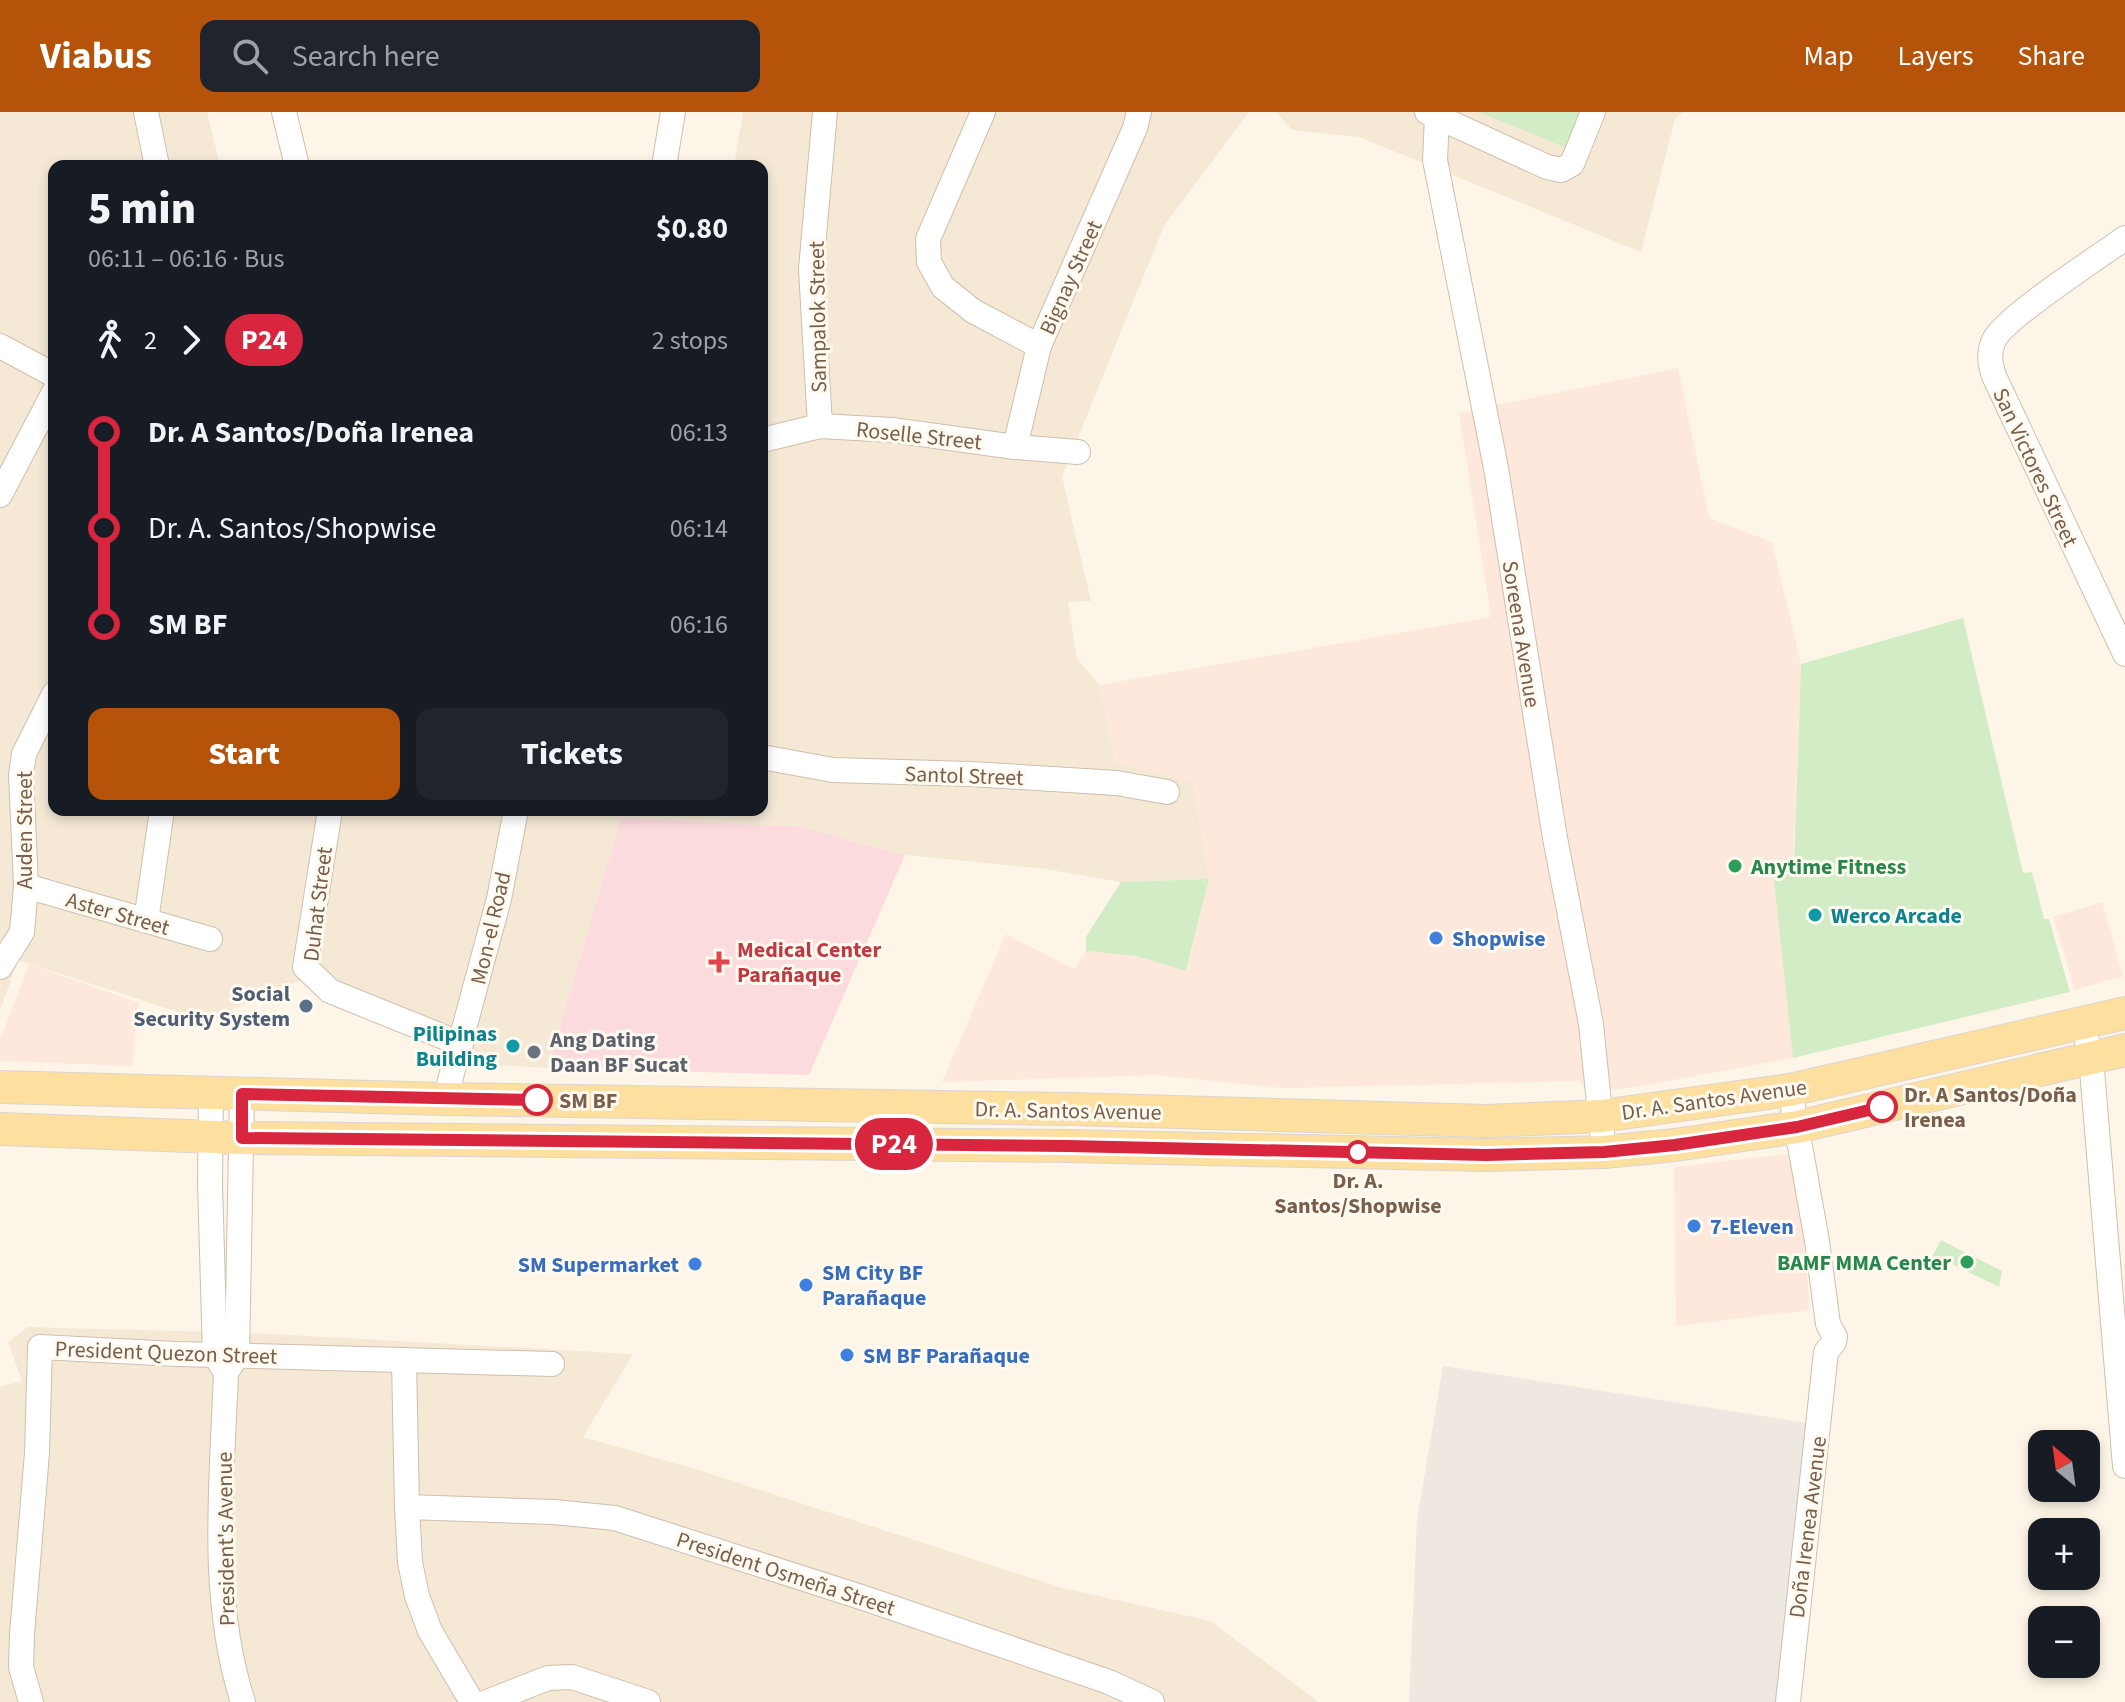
<!DOCTYPE html>
<html lang="en">
<head>
<meta charset="utf-8">
<style>
  :root { --surface:#171b24; --page:#20242c; --text:#f1f3f6; --muted:#9ea1a6; --accent:#b45309 }
  body { margin:0; font-family:"Source Sans 3",sans-serif; background:var(--page); color:var(--text); height:100vh; display:flex; flex-direction:column; font-size:30px; white-space:nowrap }
  * { box-sizing:border-box; margin:0 }
  p { font-size:26px; color:var(--muted) }
  .icon { flex:none; width:44px; height:44px; fill:none; stroke:currentColor; stroke-width:2; stroke-linecap:round; stroke-linejoin:round }
  .map { position:relative; flex:1; overflow:hidden }
  .drawer { position:absolute; left:48px; top:48px; width:720px; height:656px; display:flex; flex-direction:column; background:var(--surface); border-radius:16px; box-shadow:0 4px 12px #0003 }
  .drawer>* { flex:none }
  .badge { padding:0 16px; border-radius:26px; font-size:28px; line-height:52px }
  .needle { width:52px; rotate:331deg }
  .controls { position:absolute; left:2028px; top:1318px; display:grid; gap:16px }
  .controls a { display:grid; place-items:center; width:72px; height:72px; border-radius:16px; background:var(--surface); box-shadow:0 4px 12px #0003; font-size:40px }
  .map>.badge { position:absolute; translate:-50% -50%; box-shadow:0 0 0 4px #fff }
  .legs { display:flex; align-items:center; gap:12px; height:88px; padding:0 40px; font-size:26px }
  .legs p { margin-inline-start:auto }
  .headline { display:flex; align-items:center; justify-content:space-between; height:136px; padding:0 40px }
  h1 { font-size:44px; font-weight:800; line-height:60px }
  .action { display:flex; gap:16px; margin-top:auto; padding:16px 40px }
  .action a { flex:1; height:92px; border-radius:16px; background:var(--accent); color:#fff; font-size:32px; font-weight:800; line-height:92px; text-align:center }
  .action a+a { background:var(--page); color:var(--text) }
  ul { padding:0 40px; list-style:none }
  li { display:flex; align-items:center; gap:28px; height:96px; font-size:30px }
  li i { display:grid; place-items:center; width:12px; height:100%; margin:0 10px; background:currentColor }
  li i::after { content:''; width:20px; height:20px; margin:-10px; border:6px solid; border-radius:50%; background:var(--surface) }
  li p { margin-inline-start:auto }
  li:first-child i { background:linear-gradient(#0000 50%,currentColor 0) }
  li:last-child i { background:linear-gradient(currentColor 50%,#0000 0) }
  header { display:flex; align-items:center; gap:48px; box-sizing:border-box; height:112px; padding:0 40px; background:var(--accent); color:#fff }
  header strong { font-size:38px }
  nav { display:flex; gap:44px; margin-inline-start:auto; font-size:28px }
  .search { width:560px; height:72px; background:var(--page); display:flex; align-items:center; gap:20px; box-sizing:border-box; padding:0 28px; border-radius:16px; color:var(--muted); font-size:30px }
  .map>svg:first-child { display:block }
</style>
</head>
<body>
<header>
<strong>Viabus</strong>
<div class="search"><svg class="icon" aria-label="search" viewBox="0 0 24 24"><circle cx="10" cy="10" r="6"/><path d="M15 15l6 6"/></svg>Search here</div>
<nav><a>Map</a><a>Layers</a><a>Share</a></nav>
</header>
<div class="map">
<svg width="2125" height="1590" viewBox="0 0 2125 1590">
  <rect width="100%" height="100%" fill="#fdf6e8"/>
  <g fill="#f5e9d6">
    <polygon points="0,0 207,0 220,54 54,54 54,698 762,698 762,54 734,54 743,0 1249,0 1164,114 1062,365 1091,489 1068,490 1077,547 1100,573 1115,650 1193,671 1209,767 1121,770 1046,757 905,743 801,715 621,706 548,956 438,950 440,933 322,885 301,868 226,900 212,911 18,848 0,899"/>
    <polygon points="1276,0 1684,0 1675,7 1641,140 1359,25 1292,18"/>
    <polygon points="28,1215 253,1221 633,1242 583,1325 705,1360 1059,1475 1210,1509 1319,1590 0,1590 0,1275 22,1269 8,1230"/>
  </g>
  <g fill="#fde8db">
    <polygon points="1678,256 1709,406 1772,430 1801,552 1793,751 1773,760 1793,946 1635,975 1592,980 1585,977 1580,969 1282,976 1157,963 942,970 1006,822 1074,857 1086,839 1136,844 1187,859 1209,767 1193,671 1115,650 1100,573 1491,505 1459,301"/>
    <polygon points="2102,790 2123,864 2075,878 2053,805"/>
    <polygon points="29,852 139,891 132,954 0,949 0,928"/>
    <polygon points="1796,1041 1810,1198 1676,1214 1674,1055"/>
  </g>
  <polygon fill="#eee8e1" points="1443,1254 1813,1312 1778,1590 1409,1590 1417,1408"/>
  <polygon fill="#fbdbdd" points="621,706 801,715 905,743 809,963 548,956"/>
  <g fill="#d2ecc5">
    <polygon points="1479,0 1585,0 1571,38"/>
    <polygon points="1963,506 2023,761 2032,760 2044,807 2049,807 2070,880 1793,946 1773,760 1794,751 1801,552"/>
    <polygon points="1209,767 1186,859 1136,844 1086,839 1086,825 1121,770"/>
    <polygon points="1941,1128 2002,1159 1999,1175 1946,1149 1939,1158 1928,1152"/>
  </g>
  <g fill="none" stroke-linecap="round" stroke-linejoin="round">
    <g stroke="#cfbead" stroke-width="26">
      <g id="minor">
        <polyline points="146,0 157,54"/>
        <polyline points="284,0 297,54"/>
        <polyline points="983,0 928,127 929,150 943,175 973,199 1039,234"/>
        <polyline points="1427,0 1547,55 1561,58 1572,52 1593,0"/>
        <polyline points="1437,5 1435,48 1496,356 1555,726 1591,912 1604,1040"/>
        <polyline points="664,54 673,0"/>
        <path d="M2125,126C2099,145 2005,205 1994,228C1988,241 1990,252 1994,264L2125,542"/>
        <polyline points="0,234 54,263"/>
        <polyline points="820,314 811,157 825,0"/>
        <polyline points="762,328 820,314 892,318 1015,335 1078,340"/>
        <polyline points="1015,335 1039,234 1135,16 1139,0"/>
        <polyline points="0,383 54,280"/>
        <polyline points="762,645 833,658 971,662 1117,671 1167,680"/>
        <polyline points="330,698 305,855 330,879 461,932"/>
        <polyline points="26,774 210,827"/>
        <polyline points="146,809 162,698"/>
        <polyline points="0,855 22,820 26,774 21,663 24,642 54,582"/>
        <polyline points="2083,912 2091,946 2125,1354"/>
        <polyline points="211,981 210,1072 215,1242 223,1256"/>
        <path d="M242,982L237,1243L226,1261C222,1370 209,1485 243,1590"/>
        <polyline points="445,987 499,787 516,698"/>
        <polyline points="404,1248 407,1395 410,1450 417,1484 430,1519 472,1590"/>
        <polyline points="407,1395 554,1400 615,1406 867,1487 1109,1570 1152,1590"/>
        <polyline points="31,1590 21,1555 22,1522 37,1341 40,1235 177,1242 552,1252"/>
        <polyline points="487,1590 548,1566 572,1565 648,1590"/>
        <polyline points="1788,1590 1826,1240 1834,1230 1835,1225 1828,1212 1817,1129 1790,978"/>
      </g>
    </g>
    <g stroke="#dcd5d0" stroke-width="34">
      <g id="major">
        <polyline points="0,975 445,987 1070,997 1487,1009 1601,1004 1790,978 2125,901"/>
        <polyline points="0,1017 242,1026 1068,1034 1486,1043 1604,1040 1675,1033 1797,1015 2125,938"/>
      </g>
    </g>
    <use href="#minor" stroke="#fff" stroke-width="24"/>
    <use href="#major" stroke="#fddf9f" stroke-width="32"/>
  </g>
  <g fill="none" stroke-linecap="round" stroke-linejoin="round">
    <g stroke="#fff" stroke-width="18">
      <polyline id="line-1" points="537,988 242,982 242,1026 1068,1034 1486,1043 1604,1040 1675,1033 1797,1015 1882,995"/>
    </g>
    <use href="#line-1" stroke="#d7263d" stroke-width="12"/>
  </g>
  <g fill="#2e9e5b" stroke="#fffaef" stroke-width="3">
    <circle cx="1735" cy="754" r="8"/>
    <circle cx="1967" cy="1150" r="8"/>
  </g>
  <g fill="#0f9aa8" stroke="#fffaef" stroke-width="3">
    <circle cx="1815" cy="803" r="8"/>
    <circle cx="513" cy="934" r="8"/>
  </g>
  <g fill="#3f7fe0" stroke="#fffaef" stroke-width="3">
    <circle cx="1436" cy="826" r="8"/>
    <circle cx="1694" cy="1114" r="8"/>
    <circle cx="695" cy="1152" r="8"/>
    <circle cx="806" cy="1173" r="8"/>
    <circle cx="847" cy="1243" r="8"/>
  </g>
  <path fill="#e0444e" stroke="#fffaef" stroke-width="3" d="M715 838h8v8h8v8h-8v8h-8v-8h-8v-8h8z"/>
  <circle fill="#5c6f8a" stroke="#fffaef" stroke-width="3" cx="306" cy="894" r="8"/>
  <circle fill="#6b7280" stroke="#fffaef" stroke-width="3" cx="534" cy="940" r="8"/>
  <g fill="#fff" stroke="#d7263d" stroke-width="4">
    <circle cx="537" cy="988" r="14"/>
    <circle cx="1882" cy="995" r="14"/>
    <circle cx="1358" cy="1040" r="10"/>
  </g>
  <g text-anchor="middle" stroke-width="6" stroke-linejoin="round" paint-order="stroke">
    <g font-size="22" fill="#785e4b" stroke="#fffaef">
      <text transform="translate(1070 165) rotate(-66)" y="8">Bignay Street</text>
      <text transform="translate(817 205) rotate(-91)" y="8">Sampalok Street</text>
      <text transform="translate(919 323) rotate(6)" y="8">Roselle Street</text>
      <text transform="translate(2036 355) rotate(65)" y="8">San Victores Street</text>
      <text transform="translate(1522 522) rotate(81)" y="8">Soreena Avenue</text>
      <text transform="translate(964 663) rotate(2)" y="8">Santol Street</text>
      <text transform="translate(24 718) rotate(-90)" y="8">Auden Street</text>
      <text transform="translate(317 792) rotate(-83)" y="8">Duhat Street</text>
      <text transform="translate(118 801) rotate(16)" y="8">Aster Street</text>
      <text transform="translate(490 816) rotate(-77)" y="8">Mon-el Road</text>
      <text transform="translate(1714 987) rotate(-8)" y="8">Dr. A. Santos Avenue</text>
      <text transform="translate(1068 998) rotate(1)" y="8">Dr. A. Santos Avenue</text>
      <text transform="translate(166 1240) rotate(2)" y="8">President Quezon Street</text>
      <text transform="translate(1807 1415) rotate(-83)" y="8">Doña Irenea Avenue</text>
      <text transform="translate(225 1427) rotate(-91)" y="8">President's Avenue</text>
      <text transform="translate(786 1461) rotate(18)" y="8">President Osmeña Street</text>
    </g>
    <g font-size="22" font-weight="bold" fill="#27864d" stroke="#fffaef" text-anchor="start">
      <text x="1751" y="762">Anytime Fitness</text>
      <text x="1951" y="1158" text-anchor="end">BAMF MMA Center</text>
    </g>
    <g font-size="22" font-weight="bold" fill="#0d838f" stroke="#fffaef" text-anchor="start">
      <text x="1831" y="811">Werco Arcade</text>
      <text x="497" y="929" text-anchor="end">Pilipinas<tspan x="497" dy="25">Building</tspan></text>
    </g>
    <g font-size="22" font-weight="bold" fill="#366cbe" stroke="#fffaef" text-anchor="start">
      <text x="1452" y="834">Shopwise</text>
      <text x="1710" y="1122">7-Eleven</text>
      <text x="679" y="1160" text-anchor="end">SM Supermarket</text>
      <text x="822" y="1168">SM City BF<tspan x="822" dy="25">Parañaque</tspan></text>
      <text x="863" y="1251">SM BF Parañaque</text>
    </g>
    <g font-size="22" font-weight="bold" fill="#be3a42" stroke="#fffaef" text-anchor="start">
      <text x="737" y="845">Medical Center<tspan x="737" dy="25">Parañaque</tspan></text>
    </g>
    <g font-size="22" font-weight="bold" fill="#4e5e75" stroke="#fffaef" text-anchor="end">
      <text x="290" y="889">Social<tspan x="290" dy="25">Security System</tspan></text>
    </g>
    <g font-size="22" font-weight="bold" fill="#5b616d" stroke="#fffaef" text-anchor="start">
      <text x="550" y="935">Ang Dating<tspan x="550" dy="25">Daan BF Sucat</tspan></text>
    </g>
    <g font-size="22" font-weight="bold" fill="#785e4b" stroke="#fffaef" text-anchor="start">
      <text x="1904" y="990">Dr. A Santos/Doña<tspan x="1904" dy="25">Irenea</tspan></text>
      <text x="559" y="996">SM BF</text>
      <text x="1358" y="1076" text-anchor="middle">Dr. A.<tspan x="1358" dy="25">Santos/Shopwise</tspan></text>
    </g>
  </g>
</svg>
<div class="controls">
<a><svg class="needle" viewBox="-14 -14 28 28"><path d="M0-13l5 13h-10z" fill="#e53935"/><path d="M0 13l5-13h-10z" fill="#9ea1a6"/></svg></a>
<a>+</a>
<a>−</a>
</div>
<b class="badge" style="left:894px;top:1032px;background:#d7263d;color:#fff">P24</b>
<section class="drawer">
<div class="headline"><div><h1>5 min</h1><p>06:11 – 06:16 · Bus</p></div><b>$0.80</b></div>
<div class="legs"><svg class="icon" aria-label="walk" viewBox="0 0 24 24"><circle cx="13" cy="4" r="2"/><path d="M13 8l-2 6 4 7M11 14l-3 7M7 12l3-4h3l4 4"/></svg>2<svg class="icon" aria-label="forward" viewBox="0 0 24 24"><path d="M9 5l7 7-7 7"/></svg><b class="badge" style="background:#d7263d;color:#fff">P24</b><p>2 stops</p></div>
<ul>
<li><i style="color:#d7263d"></i><b>Dr. A Santos/Doña Irenea</b><p>06:13</p></li>
<li><i style="color:#d7263d"></i><span>Dr. A. Santos/Shopwise</span><p>06:14</p></li>
<li><i style="color:#d7263d"></i><b>SM BF</b><p>06:16</p></li>
</ul>
<div class="action"><a>Start</a><a>Tickets</a></div>
</section>
</div>
</body>
</html>
